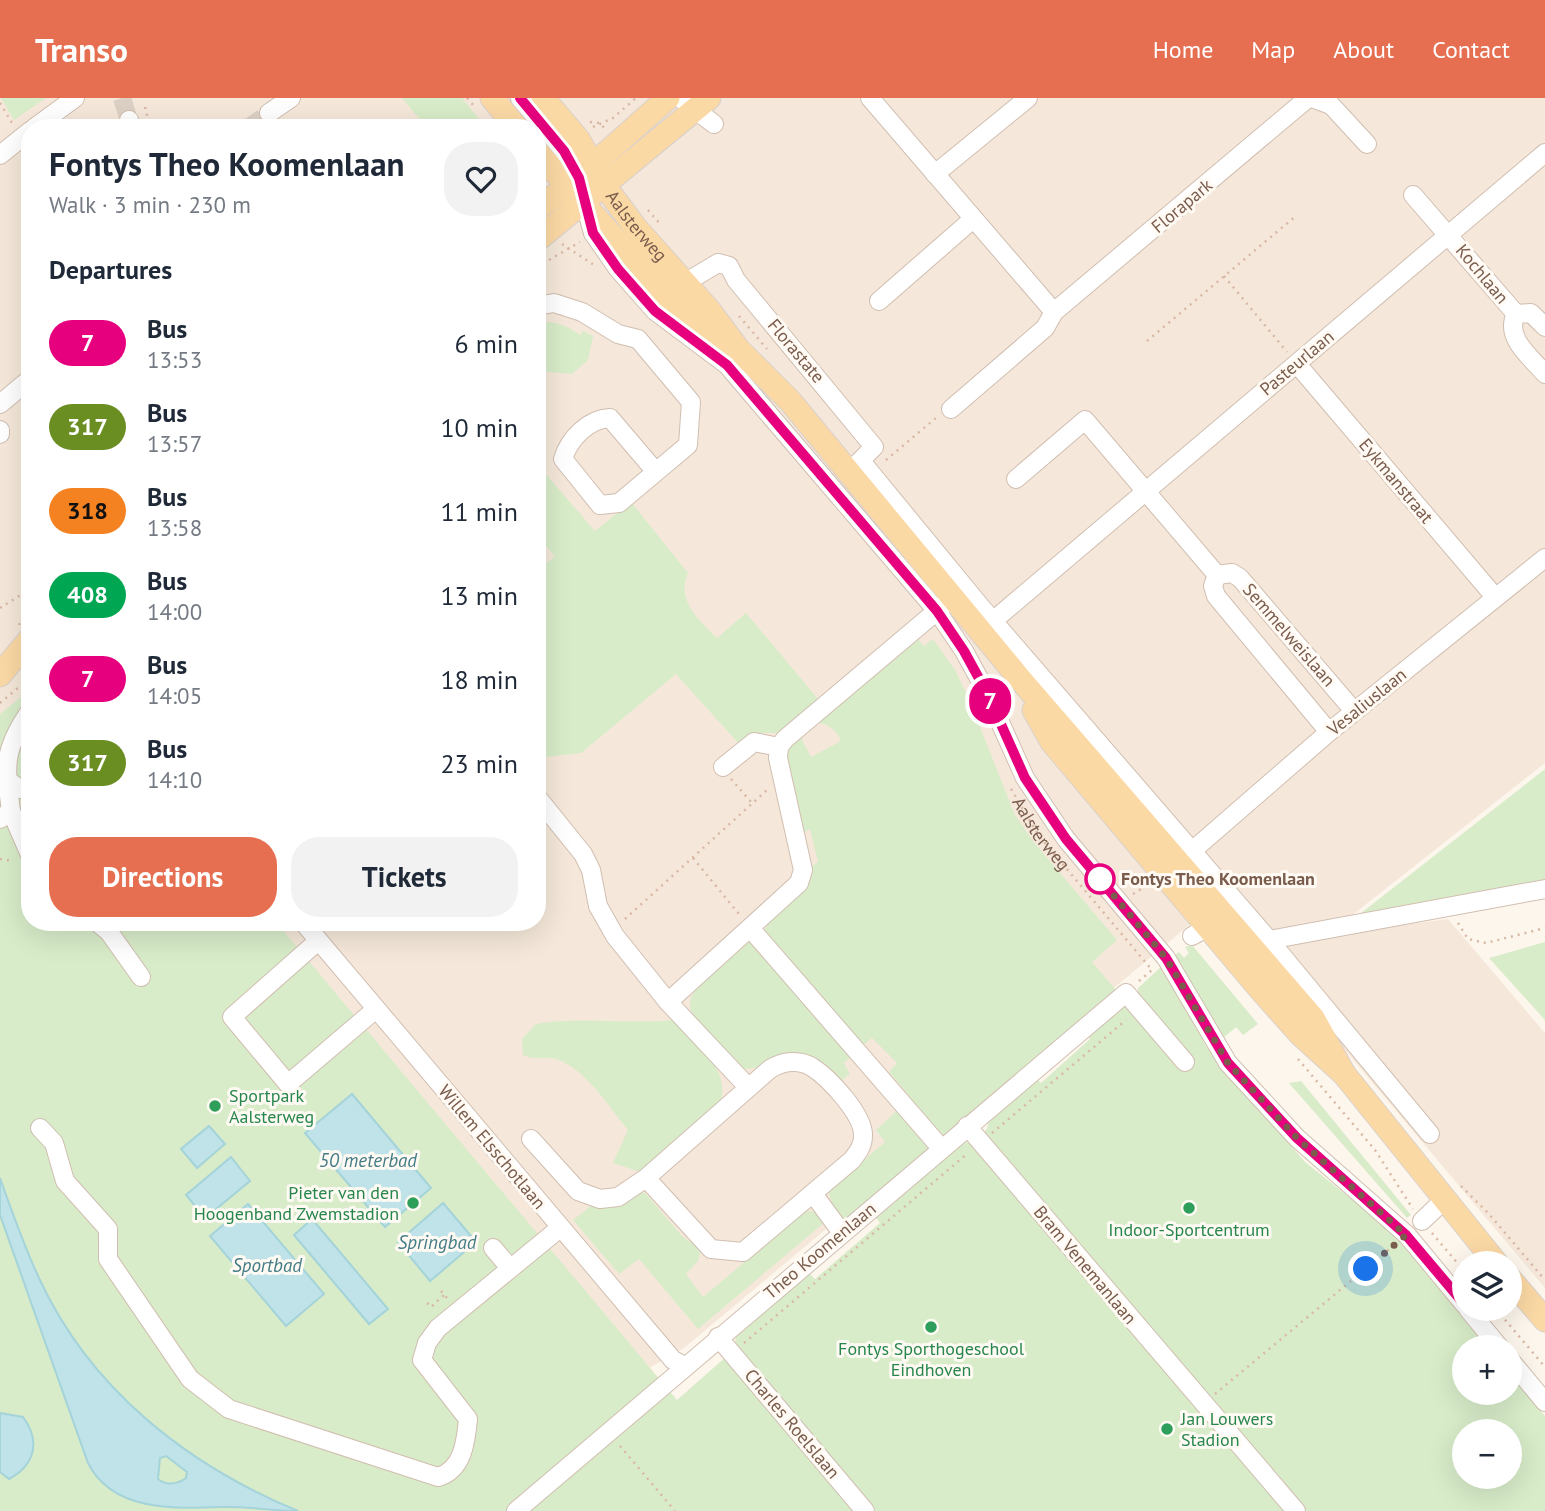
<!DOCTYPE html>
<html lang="en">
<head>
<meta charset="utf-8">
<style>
  :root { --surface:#fff; --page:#f2f2f3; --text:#1f2937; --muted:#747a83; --accent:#e76f51 }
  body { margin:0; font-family:"PT Sans",sans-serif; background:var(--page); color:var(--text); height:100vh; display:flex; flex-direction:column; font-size:26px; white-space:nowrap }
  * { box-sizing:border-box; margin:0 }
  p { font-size:23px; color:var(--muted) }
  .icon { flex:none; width:38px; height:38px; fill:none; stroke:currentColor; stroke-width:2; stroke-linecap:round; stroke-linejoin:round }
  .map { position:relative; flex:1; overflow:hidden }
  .side { position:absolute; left:21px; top:21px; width:525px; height:812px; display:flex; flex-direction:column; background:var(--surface); border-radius:28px; box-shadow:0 7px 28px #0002 }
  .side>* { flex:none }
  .badge { padding:0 14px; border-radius:23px; font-size:24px; line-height:46px }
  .tools { position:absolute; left:1452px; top:1153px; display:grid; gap:14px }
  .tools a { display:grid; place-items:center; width:70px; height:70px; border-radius:50%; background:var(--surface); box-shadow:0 7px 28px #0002; font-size:35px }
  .you { position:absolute; width:35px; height:35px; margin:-18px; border:5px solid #fff; border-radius:50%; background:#1a73e8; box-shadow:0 0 0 10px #1a73e833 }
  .map>.badge { position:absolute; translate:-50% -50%; box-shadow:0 0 0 4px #fff }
  h2 { padding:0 28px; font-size:26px; line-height:63px }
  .round { display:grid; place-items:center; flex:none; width:74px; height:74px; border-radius:28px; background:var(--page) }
  .head { display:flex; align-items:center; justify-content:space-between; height:119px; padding:0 28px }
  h1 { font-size:33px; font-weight:800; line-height:52px }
  .primary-button { display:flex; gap:14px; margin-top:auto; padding:14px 28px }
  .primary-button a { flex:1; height:80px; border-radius:28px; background:var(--accent); color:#fff; font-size:28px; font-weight:800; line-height:80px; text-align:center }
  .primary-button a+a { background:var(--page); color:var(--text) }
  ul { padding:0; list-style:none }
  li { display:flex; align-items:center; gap:21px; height:84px; padding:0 28px }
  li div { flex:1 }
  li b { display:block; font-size:26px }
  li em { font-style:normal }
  li .badge { min-width:77px; font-weight:700; text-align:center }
  header { display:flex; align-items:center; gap:42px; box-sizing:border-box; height:98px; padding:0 35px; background:var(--accent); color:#fff }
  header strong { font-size:33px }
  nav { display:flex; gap:38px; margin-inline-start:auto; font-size:24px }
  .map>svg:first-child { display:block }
</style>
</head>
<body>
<header>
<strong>Transo</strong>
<nav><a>Home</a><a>Map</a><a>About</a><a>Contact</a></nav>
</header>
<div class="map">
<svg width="1545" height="1413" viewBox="0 0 1545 1413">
  <rect width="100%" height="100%" fill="#fdf6ec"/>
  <path fill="#f5e8da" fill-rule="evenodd" d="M0,0H1545V665L1327,837L1448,821L1545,935V1190L1219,802L684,1250L419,1402L0,1413ZM30,30H537V824H30Z"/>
  <g fill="#d8ecc9" fill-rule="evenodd">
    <polygon points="1,0 46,0 14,22"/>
    <polygon points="402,0 462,0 486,30 427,30"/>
    <path d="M537,224C555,223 566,227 580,237L583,233L593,238L588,262L572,276L537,273Z"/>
    <path d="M537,366L595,433L631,404L688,475C676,502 698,521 717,540L746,515L819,602L779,635H752L740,647L676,576L581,655L537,660V473L555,458L537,438Z"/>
    <path d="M915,538L924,548L933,541L955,572L969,601L1014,715L1032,742L1117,842L1092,864L1116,892L845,1122L840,1121L834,1113L828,1092L885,1044L876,1032L911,1000L889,974L897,965L872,940L861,949L765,837L764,832C780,808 806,803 808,771L818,764L810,731L800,737L785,655L799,636L811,659L841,643C835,631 829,626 815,624Z"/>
    <path d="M30,592V824H276L677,1302L736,1250L735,1236L808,1174L815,1181L880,1125L874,1117L960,1044L972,1045L987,1031L989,1023L1037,981L1041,985L1090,941L1088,938L1123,907L1126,910L1138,900V890L1162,868L1206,948L1305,1064L1388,1130L1488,1249L1465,1250V1295H1510V1277L1545,1318V1413H0V616ZM1465,1334H1510V1379H1465Z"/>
    <polygon points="1545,671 1545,781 1356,819"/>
    <path d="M753,844L853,957L844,965L850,976L838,985L820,966L740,971C673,900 672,909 746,845Z"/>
    <polygon points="1545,844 1545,922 1489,860"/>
    <polygon points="1192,847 1258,926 1243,937 1236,929 1222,941 1174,858 1179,854 1184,860 1189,855 1185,849"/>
    <path d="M674,922C694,944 733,973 720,1005L640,1074L613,1065L628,1032C609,1009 588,974 559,962C547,957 535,963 523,957L522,941L536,926C581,918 628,927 674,922Z"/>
    <polygon points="1301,983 1411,1117 1407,1120 1289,985"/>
    <polygon points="639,1093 646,1096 681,1137 701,1152 698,1163 686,1176 703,1199 805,1113 818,1114 825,1124 698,1231 639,1161 619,1176 573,1122 592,1107"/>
  </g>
  <g fill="#bfe3e8" stroke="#a5d3da" stroke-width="2" fill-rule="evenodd">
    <polygon points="352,996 431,1090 385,1129 305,1035"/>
    <polygon points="209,1028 225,1046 197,1070 181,1051"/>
    <polygon points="231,1059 250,1083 205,1120 186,1097"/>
    <path d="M0,1080C12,1114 24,1148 39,1180C90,1291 187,1367 298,1413C272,1413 247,1408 222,1409C172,1411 112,1413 88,1365L0,1117ZM166,1358L187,1374L186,1380C178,1386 166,1388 158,1381L160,1360Z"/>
    <polygon points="443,1105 476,1144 430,1183 398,1144"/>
    <polygon points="248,1106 324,1196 286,1228 210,1138"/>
    <polygon points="312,1121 388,1211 369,1226 294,1137"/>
    <path d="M0,1315L23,1319C41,1343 35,1367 9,1381L0,1374Z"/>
  </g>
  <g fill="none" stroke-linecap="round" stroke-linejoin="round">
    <g stroke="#dcd0c4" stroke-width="18" stroke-dasharray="18 9" stroke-linecap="butt">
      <polyline points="122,0 129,22"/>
      <polyline points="248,30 269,15"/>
    </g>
    <g stroke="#d1beb0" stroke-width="20">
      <g id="minor">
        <polyline points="520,0 564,53 578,80 593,135 618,171 655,213 727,267 937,513 964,553 987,595 1025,680 1066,741 1166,860 1228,965 1297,1040 1407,1137 1465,1207"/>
        <polyline points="680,0 714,26"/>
        <polyline points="870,0 1054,214"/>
        <polyline points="1312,0 1331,7 1367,46"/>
        <polyline points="269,15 291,0"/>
        <polyline points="129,22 131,30"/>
        <polyline points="34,30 75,0"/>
        <polyline points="0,57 30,33"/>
        <polyline points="935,76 1028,0"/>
        <polyline points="1413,97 1516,216"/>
        <polyline points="683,186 718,165 729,168 736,182 874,349 854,369"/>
        <polyline points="879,203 973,121"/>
        <path d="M537,208L554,205L582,214L618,236L638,241L691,304L688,347L619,405L600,407L563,361C569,341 588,321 610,320L656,374"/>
        <path d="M1516,216C1504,240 1531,259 1545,276"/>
        <polyline points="1516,216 1531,215 1545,229"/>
        <polyline points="1297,266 1495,499"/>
        <polyline points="0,306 30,281"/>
        <polyline points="951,311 1045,230 1054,214 1308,0"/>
        <polyline points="0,332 0,336"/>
        <polyline points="861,363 981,509 1269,842 1430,1036"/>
        <polyline points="1016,381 1085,322 1217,477"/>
        <polyline points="1217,477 1232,475 1240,480 1354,613"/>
        <polyline points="1217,477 1213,488 1216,498 1329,634"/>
        <polyline points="994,522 1545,55"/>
        <polyline points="723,669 754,644 779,649"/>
        <polyline points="7,682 20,691 30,690"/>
        <polyline points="537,699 583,756 591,772 598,808 615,838 668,904 748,989"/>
        <polyline points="11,713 30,757"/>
        <path d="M0,721L11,713C5,667 3,652 30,613"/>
        <polyline points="1192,753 1329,634 1545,460"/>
        <polyline points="97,824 109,834 141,879"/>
        <polyline points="303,824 673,1262 685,1268"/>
        <polyline points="750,830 941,1050"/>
        <polyline points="1192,838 1210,828"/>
        <polyline points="318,843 232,919 288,986 376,911"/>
        <polyline points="1261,847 1269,842 1545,791"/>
        <polyline points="668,904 799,785 803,772 778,660 779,649 785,641 945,506"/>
        <polyline points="967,1028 1296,1413"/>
        <path d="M40,1030L54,1045L65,1083L108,1131V1161L190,1281L229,1311L438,1379C463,1372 466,1343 468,1321L422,1262L427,1245L438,1230L560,1130"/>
        <path d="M531,1041L578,1093L600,1101L618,1099L646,1080L770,971C783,963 799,961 812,969C829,980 864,1017 863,1038C863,1048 858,1054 852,1062L743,1154L711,1151L646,1080"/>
        <polyline points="814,1097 842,1135"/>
        <polyline points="1422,1123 1444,1102"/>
        <polyline points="493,1150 510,1170"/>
        <polyline points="1468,1211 1500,1250"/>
        <polyline points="718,1239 865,1413"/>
        <polyline points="1510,1262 1545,1304"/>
        <polyline points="516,1413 1126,895 1185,964"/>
      </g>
    </g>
    <g stroke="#dad1cd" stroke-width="25">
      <g id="major">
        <polyline points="492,0 517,30"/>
        <path id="s2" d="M543,0L578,41L604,87L635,129L709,212L738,251L790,303L1020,581L1313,920L1344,976"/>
        <polyline points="537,54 676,209 702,232 732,247"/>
        <polyline points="537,111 578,80 668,0"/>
        <polyline points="537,142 709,0"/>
        <polyline points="0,577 30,541"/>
        <polyline points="1034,612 1052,644 1260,891 1300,936 1344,976 1497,1166"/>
        <polyline points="1510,1181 1545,1222"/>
      </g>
    </g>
    <g stroke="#d9b8a5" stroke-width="2.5" stroke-dasharray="2 5" stroke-linecap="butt">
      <polyline points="467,0 474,8"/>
      <polyline points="0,5 12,25"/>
      <polyline points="145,9 150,30"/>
      <polyline points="590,24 600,25 605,31"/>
      <polyline points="593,29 613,20 636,0"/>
      <polyline points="648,112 660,126"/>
      <polyline points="562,146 594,167"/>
      <polyline points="537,169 580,144"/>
      <polyline points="1224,178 1287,254"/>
      <polyline points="739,218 767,251"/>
      <polyline points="1147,243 1297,117"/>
      <polyline points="886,362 937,319"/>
      <polyline points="0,510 30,491"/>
      <polyline points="19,527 30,506"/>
      <polyline points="0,605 30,580"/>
      <polyline points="731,681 752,705"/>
      <path id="s1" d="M1011,691L1039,738L1152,872"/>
      <polyline points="693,760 739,816"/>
      <polyline points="0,761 14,763"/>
      <polyline points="1133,796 1148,787"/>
      <polyline points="625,821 767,692"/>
      <polyline points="282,824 287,830"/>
      <polyline points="1458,825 1468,841 1486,845 1545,830"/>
      <polyline points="1139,883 1152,872"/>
      <polyline points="1298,961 1375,1052 1413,1111"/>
      <polyline points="992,1035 1126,922"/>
      <polyline points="1461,1088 1489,1116 1545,1182"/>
      <polyline points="1432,1135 1465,1174"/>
      <polyline points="441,1193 447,1200"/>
      <polyline points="427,1205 431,1209 444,1197"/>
      <polyline points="1496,1211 1545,1269"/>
      <polyline points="744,1245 968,1055"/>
      <polyline points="1215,1296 1393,1148"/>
      <polyline points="620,1348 675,1413"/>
    </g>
    <use href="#minor" stroke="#fff" stroke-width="18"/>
    <use href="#major" stroke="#fbd9a5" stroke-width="23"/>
  </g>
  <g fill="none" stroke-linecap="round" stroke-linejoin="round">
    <g stroke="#fff" stroke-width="16">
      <polyline id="line" points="520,0 564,53 579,80 593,135 618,171 655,213 727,267 937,513 964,553 987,595 1025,680 1066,741 1166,860 1228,965 1297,1040 1406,1137 1465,1207"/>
    </g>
    <use href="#line" stroke="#e6007e" stroke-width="10"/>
    <polyline stroke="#7a5c4d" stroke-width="7" stroke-dasharray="0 12.6" points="1100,781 1095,775 1166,860 1228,965 1297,1040 1406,1137 1366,1171"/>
  </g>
  <circle fill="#fff" stroke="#e6007e" stroke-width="3.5" cx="1100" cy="781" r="14"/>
  <g fill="#2e9e5b" stroke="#fffaf3" stroke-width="2.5">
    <circle cx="215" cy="1008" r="7"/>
    <circle cx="413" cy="1105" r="7"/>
    <circle cx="1189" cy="1110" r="7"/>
    <circle cx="931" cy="1229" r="7"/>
    <circle cx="1167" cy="1331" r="7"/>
  </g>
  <g text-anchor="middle" stroke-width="6" stroke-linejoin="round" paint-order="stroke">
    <g font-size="18" fill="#7a5c4d" stroke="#fffaf3">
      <text transform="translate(1182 108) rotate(-40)" y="6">Florapark</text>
      <text dy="6" stroke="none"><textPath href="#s2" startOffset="159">Aalsterweg</textPath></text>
      <text transform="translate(1482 176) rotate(50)" y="6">Kochlaan</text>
      <text transform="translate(796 253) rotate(50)" y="6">Florastate</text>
      <text transform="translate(1297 265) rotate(-40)" y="6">Pasteurlaan</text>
      <text transform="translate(1396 383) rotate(50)" y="6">Eykmanstraat</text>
      <text transform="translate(1289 537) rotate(49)" y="6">Semmelweislaan</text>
      <text transform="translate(1367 604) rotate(-39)" y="6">Vesaliuslaan</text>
      <text dy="6" stroke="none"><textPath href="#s1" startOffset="54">Aalsterweg</textPath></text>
      <text transform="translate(492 1049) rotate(50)" y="6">Willem Elsschotlaan</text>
      <text transform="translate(820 1153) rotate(-40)" y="6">Theo Koomenlaan</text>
      <text transform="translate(1085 1167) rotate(50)" y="6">Bram Venemanlaan</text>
      <text transform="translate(792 1326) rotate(50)" y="6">Charles Roelslaan</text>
    </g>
    <g font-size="18" font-weight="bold" fill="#7a5c4d" stroke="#fffaf3" text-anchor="start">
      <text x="1121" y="787">Fontys Theo Koomenlaan</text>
    </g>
    <g font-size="18" fill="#27864d" stroke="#fffaf3" text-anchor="start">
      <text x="229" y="1004">Sportpark<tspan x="229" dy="21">Aalsterweg</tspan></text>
      <text x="399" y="1101" text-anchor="end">Pieter van den<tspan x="399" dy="21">Hoogenband Zwemstadion</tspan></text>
      <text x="1189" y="1138" text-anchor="middle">Indoor-Sportcentrum</text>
      <text x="931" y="1257" text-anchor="middle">Fontys Sporthogeschool<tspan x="931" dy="21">Eindhoven</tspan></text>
      <text x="1181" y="1327">Jan Louwers<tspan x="1181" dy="21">Stadion</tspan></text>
    </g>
    <g font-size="19" font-style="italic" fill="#437c86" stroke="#fffaf3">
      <text x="368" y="1069">50 meterbad</text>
      <text x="437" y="1151">Springbad</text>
      <text x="267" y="1174">Sportbad</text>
    </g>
  </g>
</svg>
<div class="tools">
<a><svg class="icon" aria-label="layers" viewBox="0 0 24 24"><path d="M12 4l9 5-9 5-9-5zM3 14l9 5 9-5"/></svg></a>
<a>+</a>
<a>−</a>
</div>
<div class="you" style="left:1366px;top:1171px"></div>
<b class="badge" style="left:990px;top:603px;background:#e6007e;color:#fff">7</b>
<section class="side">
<div class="head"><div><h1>Fontys Theo Koomenlaan</h1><p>Walk · 3 min · 230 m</p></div><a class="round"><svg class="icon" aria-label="heart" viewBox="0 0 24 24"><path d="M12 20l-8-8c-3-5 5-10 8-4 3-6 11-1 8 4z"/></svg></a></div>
<h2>Departures</h2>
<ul>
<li><span class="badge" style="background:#e6007e;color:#fff">7</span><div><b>Bus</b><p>13:53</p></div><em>6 min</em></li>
<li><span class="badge" style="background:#6b8e23;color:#fff">317</span><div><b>Bus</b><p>13:57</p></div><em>10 min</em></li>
<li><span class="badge" style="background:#f58220;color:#111">318</span><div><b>Bus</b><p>13:58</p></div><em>11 min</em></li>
<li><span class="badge" style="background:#00a651;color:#fff">408</span><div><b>Bus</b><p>14:00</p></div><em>13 min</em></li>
<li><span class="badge" style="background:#e6007e;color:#fff">7</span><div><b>Bus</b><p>14:05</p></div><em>18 min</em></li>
<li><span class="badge" style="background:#6b8e23;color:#fff">317</span><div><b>Bus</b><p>14:10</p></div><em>23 min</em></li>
</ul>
<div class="primary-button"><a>Directions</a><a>Tickets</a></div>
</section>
</div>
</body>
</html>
